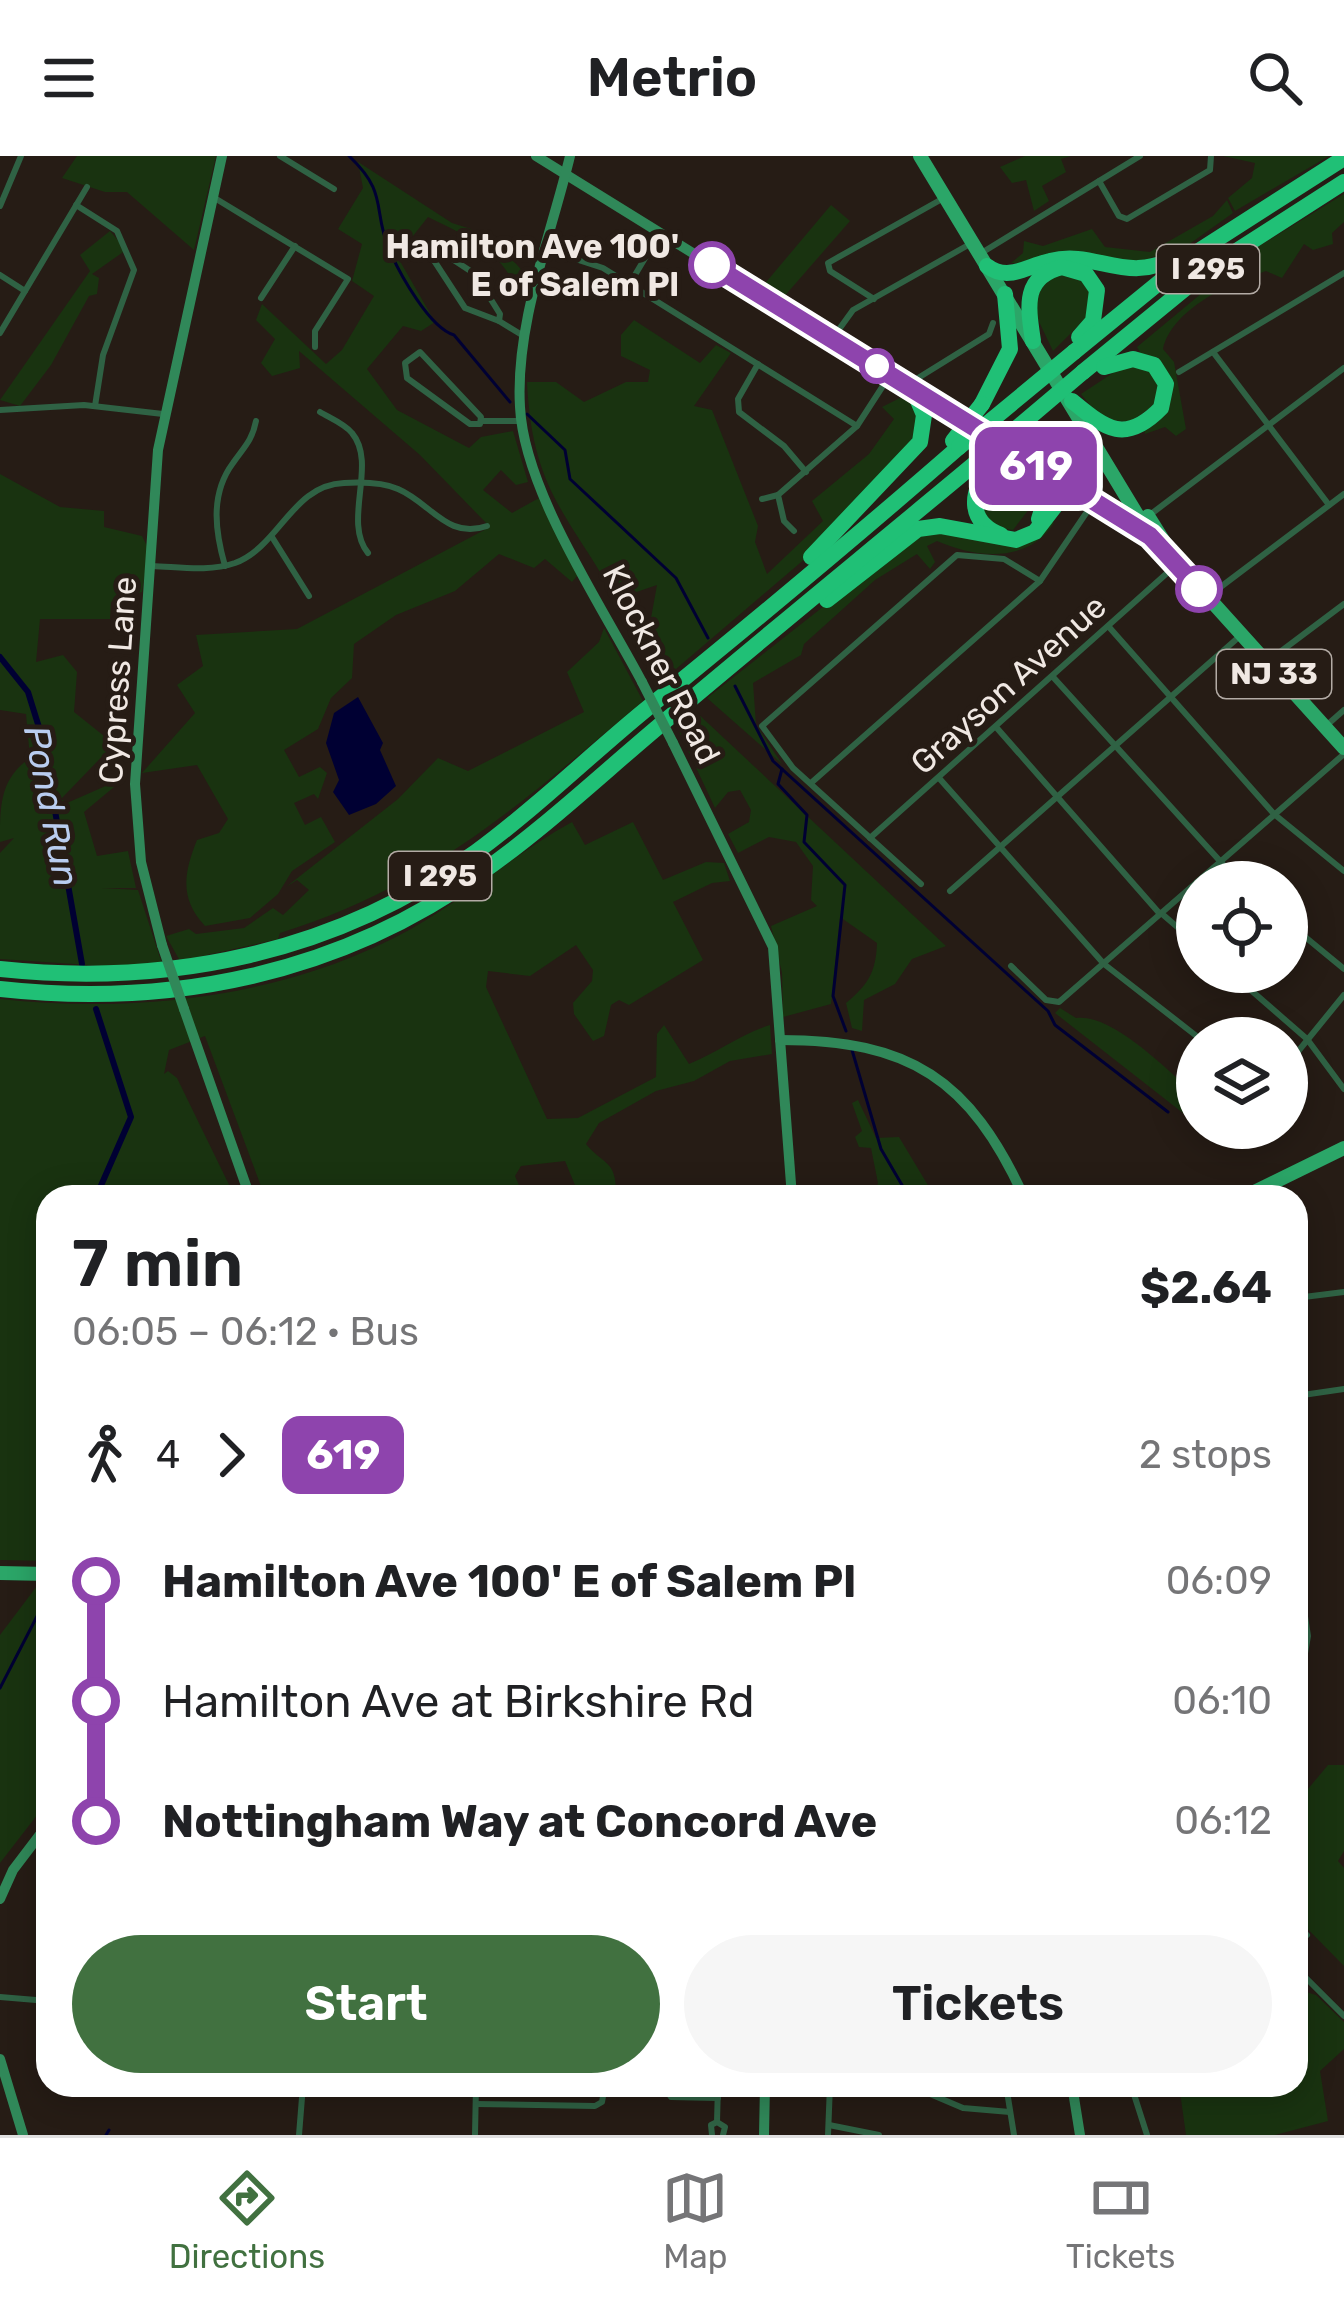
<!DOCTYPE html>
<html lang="en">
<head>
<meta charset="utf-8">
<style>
  :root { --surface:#fff; --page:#f6f6f6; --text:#202124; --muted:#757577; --line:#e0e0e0; --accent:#417140 }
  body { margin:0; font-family:Rubik,sans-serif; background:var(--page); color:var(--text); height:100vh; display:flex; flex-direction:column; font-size:45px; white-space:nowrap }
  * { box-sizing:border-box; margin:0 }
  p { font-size:39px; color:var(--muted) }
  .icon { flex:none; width:66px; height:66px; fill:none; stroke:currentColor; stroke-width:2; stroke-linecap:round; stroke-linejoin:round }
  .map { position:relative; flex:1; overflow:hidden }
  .sheet { position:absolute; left:36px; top:1029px; width:1272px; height:912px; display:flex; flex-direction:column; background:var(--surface); border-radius:36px; box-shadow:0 6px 30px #0003 }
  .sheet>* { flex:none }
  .badge { padding:0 24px; border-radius:18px; font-size:42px; line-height:78px }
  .tools { position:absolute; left:1176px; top:705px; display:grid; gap:24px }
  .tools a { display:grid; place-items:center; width:132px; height:132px; border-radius:50%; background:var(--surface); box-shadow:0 6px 30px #0003; font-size:60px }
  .map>.badge { position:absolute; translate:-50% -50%; box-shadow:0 0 0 6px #fff }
  .legs { display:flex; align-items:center; gap:18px; height:132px; padding:0 36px; font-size:39px }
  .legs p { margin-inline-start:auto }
  .headline { display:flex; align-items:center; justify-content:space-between; height:204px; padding:0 36px }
  h1 { font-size:66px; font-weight:600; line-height:90px }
  .button { display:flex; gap:24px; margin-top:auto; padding:24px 36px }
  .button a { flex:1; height:138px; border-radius:72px; background:var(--accent); color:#fff; font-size:48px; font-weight:600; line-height:138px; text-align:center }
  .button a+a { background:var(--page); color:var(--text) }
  ul { padding:0 36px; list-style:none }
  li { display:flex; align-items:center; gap:42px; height:120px; font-size:45px }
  li i { display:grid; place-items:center; width:18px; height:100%; margin:0 15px; background:currentColor }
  li i::after { content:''; width:30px; height:30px; margin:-15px; border:9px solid; border-radius:50%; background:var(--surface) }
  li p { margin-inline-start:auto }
  li:first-child i { background:linear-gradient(#0000 50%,currentColor 0) }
  li:last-child i { background:linear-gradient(currentColor 50%,#0000 0) }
  header { display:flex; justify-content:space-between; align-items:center; height:156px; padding:0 36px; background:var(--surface); font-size:54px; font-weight:600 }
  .tab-bar { display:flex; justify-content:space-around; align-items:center; height:168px; border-top:3px solid var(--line); background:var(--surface); font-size:33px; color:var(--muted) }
  .tab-bar a { display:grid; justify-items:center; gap:6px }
  .tab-bar .current { color:var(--accent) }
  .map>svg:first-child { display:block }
</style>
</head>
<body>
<header><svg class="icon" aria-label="menu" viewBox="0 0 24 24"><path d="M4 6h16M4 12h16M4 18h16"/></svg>Metrio<svg class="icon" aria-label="search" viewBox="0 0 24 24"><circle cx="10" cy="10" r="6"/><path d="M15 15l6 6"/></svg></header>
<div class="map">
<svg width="1344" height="1979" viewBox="0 0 1344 1979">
  <rect width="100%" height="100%" fill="#261c15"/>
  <g fill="#193310">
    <polygon points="77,0 216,0 194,94 127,36 105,36 62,22"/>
    <path d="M349,0L452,67L490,79L528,121L526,134L516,135C506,97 461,77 428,61L397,100L435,166L421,175L403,170L367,213L397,254L469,292L481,281L513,275L528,326L516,329L501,314L483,334L512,357L539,342L578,419L572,426L545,403L534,412L499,398L455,435L396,459L354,488L352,522L331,542L318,573L284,594L299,621L320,611L327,617L318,643L314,638L294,647L305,669L321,661L335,686L292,715L278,738L250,762L205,770C179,742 184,717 197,684L219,677L228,663L197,609L142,617L195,557L177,529L203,510L196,479L297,473L490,371L420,299L299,195L300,212L272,220L261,207L275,183L256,164L262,148L326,208L342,194L374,140L352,125L362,88L338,73L363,32L358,6Z"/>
    <polygon points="1025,0 1071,0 1061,3 1066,16 1042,30 1049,45 1034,55 1026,24 1012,27 1000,11"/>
    <polygon points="1223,0 1329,0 1235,55 1228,42 1252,22 1255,7"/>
    <path d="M1344,38V66L1332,77L1333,88L1313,94L1304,88L1282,122L1266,115C1230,127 1172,153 1163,193L1174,206L1186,273L1176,280L1165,271L1145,278L1143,270L1168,244L1137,191L1256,92Z"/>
    <polygon points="1227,44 1233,57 1188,89 1138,106 1011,107 1023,97 1024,85 1043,90 1092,73 1105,91 1150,96 1213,60"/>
    <polygon points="831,49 850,65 782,143 762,131"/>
    <polygon points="110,75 126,94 92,118 99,122 97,138 89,140 51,209 20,250 0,244 90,115 80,99"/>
    <polygon points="1060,114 1081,118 1092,134 1091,157 1053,195 1032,151 1045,121"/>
    <path d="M634,164L700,207L716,189L731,197L694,250L712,254L758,370L755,386L767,418L823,365L812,345L869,298L894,263L882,251L908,238L918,249L913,285L827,384L676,513L660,505L638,471L651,462L657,429L616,443C569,359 532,335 527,226H556L584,246L626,226H648L650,214L621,200V179Z"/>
    <polygon points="1125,209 1152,213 1163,243 1130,266 1101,263 1081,238"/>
    <polygon points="1010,299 1026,318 1036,344 1013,374 997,372 980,352 993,314"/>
    <path d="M0,318L60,351L104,355V371L142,380L149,394L142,436L111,446L110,463H40L36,506L63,499L77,516L74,556L114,588L61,643L67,647L126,621L84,656L97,700L128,695L136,732H102L138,734L164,814L0,803V697L14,682L0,686C0,649 0,623 30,602L26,558L0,554Z"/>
    <path d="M1047,363L1054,367C1028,407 978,403 937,385L927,390L935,406L930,413L917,398L875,424L804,488L801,499L753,527L756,569L782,608L707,542L898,392L931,374L1014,387Z"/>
    <path d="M604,472L643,545C525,644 430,731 280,777L278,783L180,805L166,780L189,773L196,778L244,772L273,752L283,759L309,734L297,724L286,731L398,643L438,602L468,615L584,556L567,516L599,486Z"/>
    <path d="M694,554L946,790L912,803L895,828L864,844L862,875L852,872L846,847C868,829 876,816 877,787L840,761L831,848L783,861L782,817L771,770L817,750L811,744L813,710L796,686L769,681L738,697L728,678L749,666L751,654L740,634L728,636L715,652L676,569Z"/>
    <path d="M572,666L585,689L633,666L663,724L706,706L724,707L730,725L712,727L673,746L703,804L629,849L619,844L611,849L604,880L593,885L574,858L573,847L592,825L593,814L576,789L530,820L488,815L486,831L547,963L578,962L656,921L657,878L664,869L689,908C719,896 739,879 770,869L772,898L730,905L694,925L656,935L599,967L586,988C604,1010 617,1003 616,1041H580L565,1005L521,1010L515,1020L524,1041H265L205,880L169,894L164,918L168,915L177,922L235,1041H48V1405L0,1404V843C138,858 288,841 411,773C468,741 515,697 572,666Z"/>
    <path d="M1060,852L1076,862C1109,857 1159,906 1185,929L1178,943L1197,954V968L1055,857Z"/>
    <polygon points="858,944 876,982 899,981 935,1041 857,1041 873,1039 878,1027 871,992 859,991 855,981 862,975 852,947"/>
    <polygon points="40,1426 48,1426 48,1645 0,1707 0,1479"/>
    <polygon points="1328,1609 1344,1609 1344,1695 1338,1705 1344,1712 1344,1810 1296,1761 1296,1639 1303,1639"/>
    <polygon points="1303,1835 1316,1839 1344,1866 1344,1893 1320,1915 1328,1965 1275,1979 1186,1979 1179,1929 1296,1929 1296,1843"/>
  </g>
  <polygon fill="#003" points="358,541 383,587 380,594 396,630 376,648 349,659 333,636 339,624 326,587 334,557"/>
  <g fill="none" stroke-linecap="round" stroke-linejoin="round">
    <g stroke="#003" stroke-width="3">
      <path d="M349,0C389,38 372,52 389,93C400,119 430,172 454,179L510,246"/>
      <polyline points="527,258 565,294 570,323 676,422 708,482"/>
      <polyline points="735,530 773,605 1048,855 1055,869 1168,956"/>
      <polyline points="782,613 778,628 807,659 804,686 845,729 833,840 846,875"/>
      <polyline points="852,894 881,993 909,1041"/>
      <polyline points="0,1532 48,1439"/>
      <polyline points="106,1979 109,1974"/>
    </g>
    <g stroke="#003" stroke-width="6">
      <polyline points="0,501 28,536 42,581 82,808"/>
      <polyline points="96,1041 131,961 96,853"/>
      <polyline points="48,1146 42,1168 48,1182"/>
    </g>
    <g stroke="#2f6244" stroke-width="6">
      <polyline points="280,0 334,33"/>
      <polyline points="1099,25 1119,60 1127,63 1210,14 1211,0"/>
      <polyline points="213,41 348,123 315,175 315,191"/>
      <polyline points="76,49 117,75 134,114 103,199 95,250"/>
      <polyline points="0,50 21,0"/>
      <polyline points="548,94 603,112 857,270"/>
      <polygon points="440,95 475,118 500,158 499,165 465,152 433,103"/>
      <polyline points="983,96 1140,0"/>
      <polyline points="0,119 25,135"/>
      <polyline points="629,129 660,77"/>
      <polyline points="261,142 295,90"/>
      <polyline points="874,143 830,115 828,107 942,43"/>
      <polyline points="499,165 522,179"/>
      <polyline points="0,177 87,31"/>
      <polyline points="832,183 853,154 970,88"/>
      <polygon points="420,196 481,261 480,268 470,268 407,222 405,207"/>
      <polyline points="1213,196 1329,349"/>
      <polyline points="758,208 738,243 739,256 784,290 806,316"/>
      <polyline points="1179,216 1344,117"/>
      <polyline points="910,227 989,178 993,167"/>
      <polyline points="0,254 84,249 163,258"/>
      <path d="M320,256C330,262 345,268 352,277C378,308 342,365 368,397"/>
      <polyline points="482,265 521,265"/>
      <polyline points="762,343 778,339"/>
      <polyline points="1151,358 1344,212"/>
      <polyline points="794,375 784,365 778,339 857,270 890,219"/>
      <polyline points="272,381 309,440"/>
      <path d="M152,410C180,411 209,416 235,407C280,390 292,329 344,327C361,326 382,326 398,333C431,347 447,384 487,370"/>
      <path d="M225,410C215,375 210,338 233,307C244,291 252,285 256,265"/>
      <polyline points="1210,439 1344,338"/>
      <polyline points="1109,471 1274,658 1344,715"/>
      <polyline points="1268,505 1344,448"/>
      <polyline points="1053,521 1239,726"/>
      <polyline points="1327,569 1344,554"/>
      <polyline points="996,571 1160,758"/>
      <polyline points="939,622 1104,808 1199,882"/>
      <polyline points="811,627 1040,425 1093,347"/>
      <polyline points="870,682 1175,410"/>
      <polyline points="1197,726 1344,598"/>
      <polyline points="921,728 793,612 762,570 957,399 1004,403 1040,425"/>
      <polyline points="950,735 1240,480"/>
      <polyline points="1161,757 1197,788"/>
      <polyline points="1287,766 1344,813"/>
      <polyline points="1011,810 1046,844 1059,846 1197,726"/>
      <polyline points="1230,816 1307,883 1344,933"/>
      <polyline points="1287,909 1344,839"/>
      <polyline points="764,1041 789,1034"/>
      <polyline points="1296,1142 1344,1136"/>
      <polyline points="1296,1240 1344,1233"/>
      <polyline points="1296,1402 1308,1480 1296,1549"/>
      <polyline points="1296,1790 1307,1779"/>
      <polyline points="1296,1812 1344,1860"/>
      <polyline points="0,1841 48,1845"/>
      <polyline points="662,1929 671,1941 718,1942"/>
      <polyline points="909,1929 963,1952 1010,1956"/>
      <polyline points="1006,1929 1014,1979"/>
      <polyline points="1131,1929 1147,1979"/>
      <polyline points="476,1948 595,1950 602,1946 605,1929"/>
      <polyline points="717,1966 718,1929"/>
      <polyline points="829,1969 879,1979"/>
      <polyline points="299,1979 303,1929"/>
      <polyline points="475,1979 476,1929"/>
      <polyline points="712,1979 711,1969 717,1966 725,1971 723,1979"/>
      <polyline points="828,1979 830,1929"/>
    </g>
    <g stroke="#308859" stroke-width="10">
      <polyline points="536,0 972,270"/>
      <path d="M570,0C551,79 515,169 520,251C524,335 602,450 642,526"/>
      <polyline points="1028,305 1150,380 1167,398"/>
      <polyline points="673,587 773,791 792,1041"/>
      <polyline points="162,789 141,706 135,628 158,294 222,0"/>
      <polyline points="184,853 250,1041"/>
      <path d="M780,884C910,884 970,923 1024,1041"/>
      <polyline points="0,1743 13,1714 48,1668"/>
      <polyline points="0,1903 23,1979"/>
      <polyline points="1072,1929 1080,1979"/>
      <polyline points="764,1979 765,1929"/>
    </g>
    <g stroke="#2ba668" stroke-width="14">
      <polyline points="920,0 1150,380"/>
      <polyline points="1148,360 1178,408 1344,592"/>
      <polyline points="1244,1041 1344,992"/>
      <polyline points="0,1417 48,1418"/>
    </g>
    <g stroke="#20c076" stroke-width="16">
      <path d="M987,110C1008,126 1027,110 1050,105C1097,93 1127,131 1179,99"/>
      <path d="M1033,185C1028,151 1022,121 1062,111L1086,118L1097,134L1093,165L1079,181"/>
      <polyline points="1074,196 1194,98 1344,2"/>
      <polyline points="1083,216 1210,112 1344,26"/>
      <path d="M1072,245C1104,271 1124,290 1161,252L1166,228L1154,209L1133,203L1104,211"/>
      <polyline points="982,248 1010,193 1005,138"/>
      <path d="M988,280C1015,300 1054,324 1039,363"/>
      <path d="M990,314C968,337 969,367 1001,379"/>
      <polyline points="811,401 920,286 924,259 913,233"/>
      <polyline points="827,444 918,373 940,370 1016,384 1035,376 1062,341 1082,339"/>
      <path d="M0,813C170,831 336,797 476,696C535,653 588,601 644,555C750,469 856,381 959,291"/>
      <path d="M0,833C172,852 340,818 482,716C549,669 608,612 671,560C773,474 876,390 978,305"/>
    </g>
    <g stroke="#308859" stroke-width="10">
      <polyline points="642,526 673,587"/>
      <polyline points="162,789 184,853"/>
    </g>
    <g stroke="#20c076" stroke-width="16">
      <polyline points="953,285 982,248"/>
      <polyline points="959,291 1074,196"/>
      <polyline points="978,305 1083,216"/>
      <polyline points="990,314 1025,278"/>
    </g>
  </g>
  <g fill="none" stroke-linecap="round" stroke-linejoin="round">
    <g stroke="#fff" stroke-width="27">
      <polyline id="line-1" points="712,109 1150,380 1199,433"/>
    </g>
    <use href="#line-1" stroke="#8e44ad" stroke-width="18"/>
  </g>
  <g fill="#fff" stroke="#8e44ad" stroke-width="6">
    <circle cx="712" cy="109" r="21"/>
    <circle cx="877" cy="210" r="15"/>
    <circle cx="1199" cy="433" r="21"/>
  </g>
  <g text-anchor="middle" stroke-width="10" stroke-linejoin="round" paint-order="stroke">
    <g fill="#261c15" stroke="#b3aba5" stroke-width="3">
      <rect x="1157" y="89" width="102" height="48" rx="9"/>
      <rect x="1217" y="494" width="114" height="48" rx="9"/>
      <rect x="389" y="696" width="102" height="48" rx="9"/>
    </g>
    <g font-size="30" font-weight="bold" fill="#f0e8e3">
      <text x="1208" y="123">I 295</text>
      <text x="1274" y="528">NJ 33</text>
      <text x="440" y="730">I 295</text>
    </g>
    <g font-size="33" font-weight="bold" fill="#f0e8e3" stroke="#261c15" text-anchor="end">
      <text x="679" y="102">Hamilton Ave 100'<tspan x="679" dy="38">E of Salem Pl</tspan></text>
    </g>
    <g font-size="33" fill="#f0e8e3" stroke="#261c15">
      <text transform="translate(662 508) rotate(63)" y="12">Klockner Road</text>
      <text transform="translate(117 524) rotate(-86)" y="12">Cypress Lane</text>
      <text transform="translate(1008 528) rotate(-42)" y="12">Grayson Avenue</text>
    </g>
    <g font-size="36" font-style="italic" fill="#b9cdf0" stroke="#261c15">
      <text transform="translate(52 650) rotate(79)" y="13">Pond Run</text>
    </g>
  </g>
</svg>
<div class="tools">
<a><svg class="icon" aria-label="locate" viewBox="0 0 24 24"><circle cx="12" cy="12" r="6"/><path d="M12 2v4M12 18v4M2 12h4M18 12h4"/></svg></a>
<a><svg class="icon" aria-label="layers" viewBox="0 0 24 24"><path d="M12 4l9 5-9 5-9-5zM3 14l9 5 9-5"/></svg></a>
</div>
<b class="badge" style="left:1036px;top:310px;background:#8e44ad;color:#fff">619</b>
<section class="sheet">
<div class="headline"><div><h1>7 min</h1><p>06:05 – 06:12 · Bus</p></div><b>$2.64</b></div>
<div class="legs"><svg class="icon" aria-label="walk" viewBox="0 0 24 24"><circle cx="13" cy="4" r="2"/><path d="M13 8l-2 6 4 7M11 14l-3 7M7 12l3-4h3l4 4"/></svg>4<svg class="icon" aria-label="forward" viewBox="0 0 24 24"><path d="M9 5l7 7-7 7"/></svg><b class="badge" style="background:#8e44ad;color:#fff">619</b><p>2 stops</p></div>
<ul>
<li><i style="color:#8e44ad"></i><b>Hamilton Ave 100' E of Salem Pl</b><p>06:09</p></li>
<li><i style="color:#8e44ad"></i><span>Hamilton Ave at Birkshire Rd</span><p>06:10</p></li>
<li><i style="color:#8e44ad"></i><b>Nottingham Way at Concord Ave</b><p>06:12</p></li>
</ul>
<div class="button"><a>Start</a><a>Tickets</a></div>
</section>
</div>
<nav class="tab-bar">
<a class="current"><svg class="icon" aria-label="directions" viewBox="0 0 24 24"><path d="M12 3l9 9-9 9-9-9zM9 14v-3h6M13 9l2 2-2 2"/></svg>Directions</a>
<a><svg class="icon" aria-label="map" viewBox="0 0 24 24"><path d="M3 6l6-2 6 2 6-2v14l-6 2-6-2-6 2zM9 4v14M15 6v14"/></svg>Map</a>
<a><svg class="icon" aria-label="tickets" viewBox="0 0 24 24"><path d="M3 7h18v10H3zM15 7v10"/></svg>Tickets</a>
</nav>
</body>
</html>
